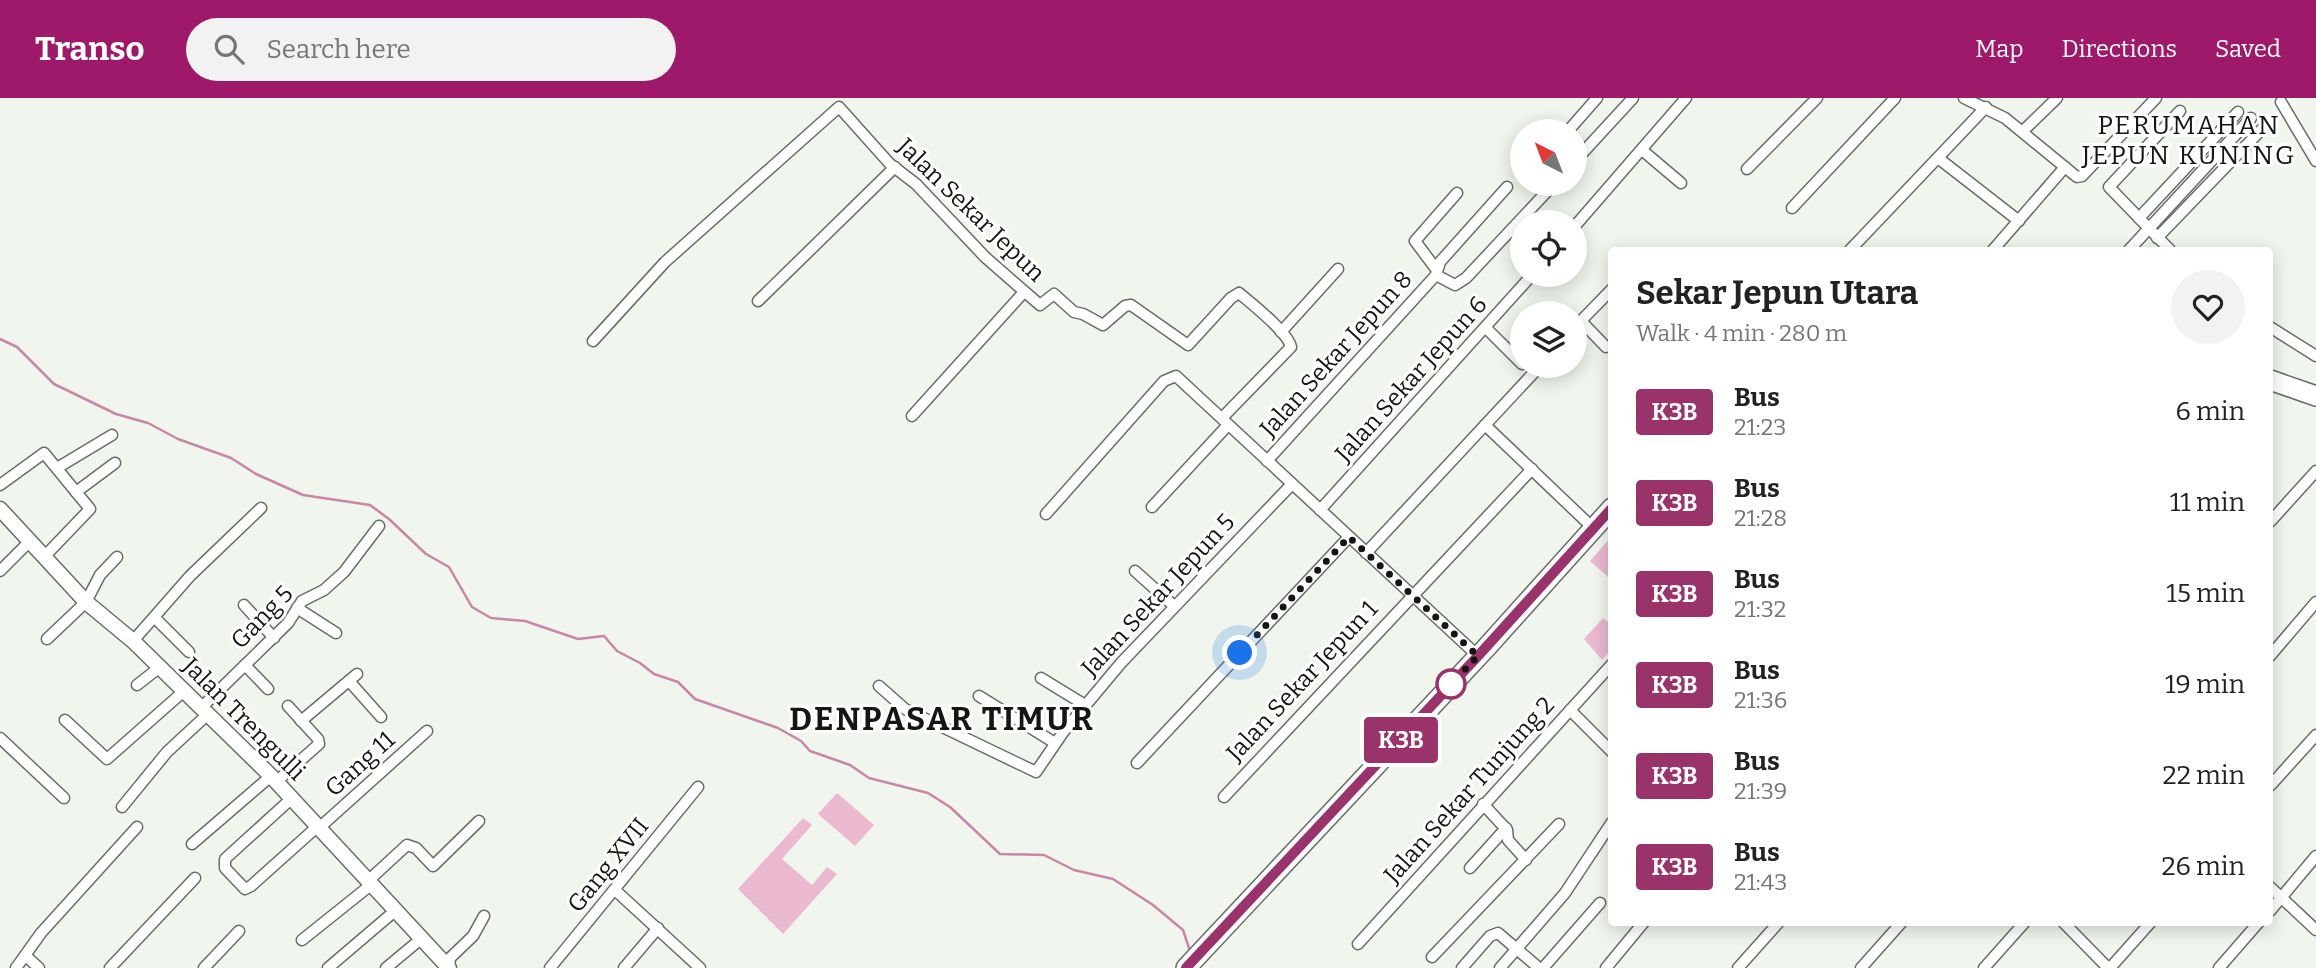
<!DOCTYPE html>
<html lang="en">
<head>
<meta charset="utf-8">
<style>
  :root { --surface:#fff; --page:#f2f2f2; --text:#222; --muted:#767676; --accent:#9e1969 }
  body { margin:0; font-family:Bitter,serif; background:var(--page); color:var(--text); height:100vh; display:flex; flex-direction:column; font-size:26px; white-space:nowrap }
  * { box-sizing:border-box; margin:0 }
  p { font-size:23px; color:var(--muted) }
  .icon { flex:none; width:38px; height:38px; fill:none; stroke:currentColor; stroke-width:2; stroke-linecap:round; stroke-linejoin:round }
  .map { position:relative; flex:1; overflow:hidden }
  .details { position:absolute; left:1608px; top:149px; width:665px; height:679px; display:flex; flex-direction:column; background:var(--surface); border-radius:7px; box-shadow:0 4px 18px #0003 }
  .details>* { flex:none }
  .badge { padding:0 14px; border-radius:5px; font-size:24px; line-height:46px }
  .needle { width:46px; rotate:318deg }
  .fabs { position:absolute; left:1510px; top:21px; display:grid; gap:14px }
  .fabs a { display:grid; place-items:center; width:77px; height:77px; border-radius:50%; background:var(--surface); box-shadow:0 4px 18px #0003; font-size:35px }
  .you { position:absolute; width:35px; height:35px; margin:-18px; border:5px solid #fff; border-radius:50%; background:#1a73e8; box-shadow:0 0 0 10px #1a73e833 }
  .map>.badge { position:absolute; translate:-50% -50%; box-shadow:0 0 0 4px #fff }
  .round { display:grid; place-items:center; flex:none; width:74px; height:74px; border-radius:37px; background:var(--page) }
  .overview { display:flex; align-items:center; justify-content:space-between; height:119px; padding:0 28px }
  h1 { font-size:33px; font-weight:700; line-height:52px }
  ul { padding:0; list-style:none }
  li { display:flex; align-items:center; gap:21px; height:91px; padding:0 28px }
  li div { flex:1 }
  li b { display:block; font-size:26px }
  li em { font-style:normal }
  li .badge { min-width:77px; font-weight:700; text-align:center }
  header { display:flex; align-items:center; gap:42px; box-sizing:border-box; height:98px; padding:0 35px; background:var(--accent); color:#fff }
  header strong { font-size:33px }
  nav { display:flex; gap:38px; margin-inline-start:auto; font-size:24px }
  .search { width:490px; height:63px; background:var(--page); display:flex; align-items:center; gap:18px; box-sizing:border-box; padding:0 24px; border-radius:38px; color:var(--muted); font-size:26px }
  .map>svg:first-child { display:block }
</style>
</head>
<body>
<header>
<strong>Transo</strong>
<div class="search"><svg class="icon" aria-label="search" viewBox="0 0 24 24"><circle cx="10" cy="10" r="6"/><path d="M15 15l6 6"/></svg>Search here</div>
<nav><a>Map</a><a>Directions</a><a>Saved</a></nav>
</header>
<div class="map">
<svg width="2316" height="870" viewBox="0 0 2316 870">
  <rect width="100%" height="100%" fill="#f0f6ee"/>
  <g fill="#ebb9d0">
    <polygon points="1612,438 1612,475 1608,479 1590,463"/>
    <polygon points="1603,520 1612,527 1612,551 1602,562 1584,541"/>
    <polygon points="837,695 874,727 855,748 818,716"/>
    <polygon points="803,720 812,727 782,761 812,787 827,769 837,776 783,836 738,791"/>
  </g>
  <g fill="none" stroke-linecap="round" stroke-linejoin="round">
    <polyline stroke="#c986a6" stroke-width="2.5" points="0,241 17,249 54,286 116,316 148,325 178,341 231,360 256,376 303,397 370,407 389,421 426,456 449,469 472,509 491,520 525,523 578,541 604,538 617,553 640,565 654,576 678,584 695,601 778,630 801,643 810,653 850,667 869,680 928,695 950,709 1000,756 1044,757 1074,772 1113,781 1153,807 1183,832 1190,853"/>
    <g stroke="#686e67" stroke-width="13">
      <g id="street">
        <polyline points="1964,0 2005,20 2077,79 2082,78 2156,0"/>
        <polyline points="2281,4 2316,63"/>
        <polyline points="1568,33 1597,0"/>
        <polyline points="2023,33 2057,0"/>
        <polyline points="1642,52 1681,85"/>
        <polyline points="1938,60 2019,123"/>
        <polyline points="1575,63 1633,0"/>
        <polyline points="1747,71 1817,0"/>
        <polyline points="1792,110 1895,0"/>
        <polyline points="2139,120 2238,14"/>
        <polyline points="1575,128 1686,0"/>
        <polyline points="2157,140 2262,31"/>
        <polyline points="1850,152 1986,9"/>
        <polyline points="1993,152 2065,69"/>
        <polyline points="2129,152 2251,20"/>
        <polyline points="2170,152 2109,89 2180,13"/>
        <polyline points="1436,171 1415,143 1457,95"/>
        <polyline points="1436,177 1455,187 1466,180 1554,86"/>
        <polyline points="758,203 895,69"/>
        <polyline points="1581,223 1606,249"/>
        <polyline points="1575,229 1612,191"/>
        <polyline points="2270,229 2316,258"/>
        <polyline points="1486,230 1522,266"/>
        <polyline points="1281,234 1338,171"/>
        <path d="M593,243L665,164L839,9L890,66L916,86L985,159L1040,207L1054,196L1074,214L1083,216L1103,227L1125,208L1131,207L1188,247L1231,200L1239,195C1252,206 1288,234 1291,249L1222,320"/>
        <polyline points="912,318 1024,194"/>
        <polyline points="1485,327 1593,430"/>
        <polyline points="1267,363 1436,177 1440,164 1507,89"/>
        <polyline points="57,370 112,337"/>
        <polyline points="0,387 44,355 90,411 44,459"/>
        <polyline points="76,394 115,365"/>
        <polyline points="1152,409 1228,327"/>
        <polyline points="1320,412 1532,177"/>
        <polyline points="1046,416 1164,283 1176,278 1478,558"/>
        <polyline points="2270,424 2316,373"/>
        <polyline points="1366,455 1540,268"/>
        <polyline points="0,473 30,443"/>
        <polyline points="1135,473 1174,508"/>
        <polyline points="244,507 274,540"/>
        <polyline points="297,510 336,535"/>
        <polyline points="155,520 189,554"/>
        <polyline points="47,541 86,504 100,477 117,459"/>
        <polyline points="133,543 190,478 261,410"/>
        <polyline points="2270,558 2316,504"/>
        <polyline points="245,567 268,591"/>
        <polyline points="1041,580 1085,607"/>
        <polyline points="349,583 381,619"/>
        <polyline points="137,587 160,569"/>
        <polyline points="879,588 905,611 1036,674 1064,633 1121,565 1292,386"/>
        <polyline points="979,598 1055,645"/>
        <polyline points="202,609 288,525 302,503 324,492 344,474 379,428"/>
        <polyline points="1570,612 1612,654"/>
        <polyline points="65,622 107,661 184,593"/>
        <polyline points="301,623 357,576"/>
        <polyline points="0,640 64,700"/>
        <polyline points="1137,665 1349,439"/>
        <polyline points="276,684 319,646 318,641 288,608"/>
        <polyline points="2270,688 2316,637"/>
        <polyline points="1224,699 1532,371"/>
        <polyline points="291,701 225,761 225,770 245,791 251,788 318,728"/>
        <polyline points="1483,706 1507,732 1508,742 1526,762"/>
        <polyline points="122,709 167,654 208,616"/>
        <polyline points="319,730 427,633"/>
        <polyline points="192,746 271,678"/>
        <polyline points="1470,770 1506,730"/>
        <polyline points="369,782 407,747 416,750 433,768 479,723"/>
        <polyline points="2270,789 2316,832"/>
        <polyline points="615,792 700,870"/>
        <polyline points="2270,813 2316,758"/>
        <polyline points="2063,824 2108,870"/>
        <polyline points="302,842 372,786"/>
        <polyline points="1358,846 1612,566"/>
        <polyline points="27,859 39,870"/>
        <polyline points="1432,859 1559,726"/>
        <polyline points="16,870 41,835 137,729"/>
        <polyline points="110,870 195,780"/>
        <polyline points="204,870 239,833"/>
        <polyline points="328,870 396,812"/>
        <polyline points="386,870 422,840"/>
        <polyline points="449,870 450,860 473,838 484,818"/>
        <polyline points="550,870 698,689"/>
        <polyline points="624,870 658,830"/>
        <polyline points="1462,870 1490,838 1498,835 1539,870"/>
        <polyline points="1500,870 1565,795 1612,724"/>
        <polyline points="1543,870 1600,805"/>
        <polyline points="1606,870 1644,824"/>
        <polyline points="1738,870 1779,824"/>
        <polyline points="1861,870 1902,824"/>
        <polyline points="1984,870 2025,824"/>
        <polyline points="2110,870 2151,824"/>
        <polyline points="2219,870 2259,824"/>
      </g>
    </g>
    <g stroke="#686e67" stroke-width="17">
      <polyline id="secondary" points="0,411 86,504 133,543 271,678 449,870"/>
    </g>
    <g stroke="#686e67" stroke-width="22">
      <g id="highway">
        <polyline points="2270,282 2316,298"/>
        <polyline points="1186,870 1486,550 1612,410"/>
      </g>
    </g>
    <use href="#street" stroke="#fff" stroke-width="10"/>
    <use href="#secondary" stroke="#fff" stroke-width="14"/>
    <use href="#highway" stroke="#fff" stroke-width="19"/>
  </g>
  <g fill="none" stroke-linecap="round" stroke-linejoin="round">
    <g stroke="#fff" stroke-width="16">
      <polyline id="line" points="1186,870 1478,558 1612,410"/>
    </g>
    <use href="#line" stroke="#9a336a" stroke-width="10"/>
    <polyline stroke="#141613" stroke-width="7" stroke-dasharray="0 12.6" points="1240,555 1349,439 1478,558 1451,586"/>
  </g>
  <circle fill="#fff" stroke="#9a336a" stroke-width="3.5" cx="1451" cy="586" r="14"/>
  <g text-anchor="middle" stroke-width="6" stroke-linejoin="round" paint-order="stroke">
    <g font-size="24" fill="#141613" stroke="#fff">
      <text transform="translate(971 112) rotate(44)" y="8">Jalan Sekar Jepun</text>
      <text transform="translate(1336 256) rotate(-48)" y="8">Jalan Sekar Jepun 8</text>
      <text transform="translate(1411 281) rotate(-48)" y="8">Jalan Sekar Jepun 6</text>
      <text transform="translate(1158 497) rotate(-47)" y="8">Jalan Sekar Jepun 5</text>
      <text transform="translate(262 519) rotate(-46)" y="8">Gang 5</text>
      <text transform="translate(1302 583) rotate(-47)" y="8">Jalan Sekar Jepun 1</text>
      <text transform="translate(244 621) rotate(45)" y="8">Jalan Trengulli</text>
      <text transform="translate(360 666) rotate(-42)" y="8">Gang 11</text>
      <text transform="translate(1469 692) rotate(-48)" y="8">Jalan Sekar Tunjung 2</text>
      <text transform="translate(608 767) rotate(-51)" y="8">Gang XVII</text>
    </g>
    <g font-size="26" letter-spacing="2" fill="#141613" stroke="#fff">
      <text x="2189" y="36">PERUMAHAN<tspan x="2189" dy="30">JEPUN KUNING</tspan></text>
    </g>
    <g font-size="32" font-weight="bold" letter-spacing="2" fill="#141613" stroke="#fff">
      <text x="942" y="632">DENPASAR TIMUR</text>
    </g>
  </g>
</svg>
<div class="fabs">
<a><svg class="needle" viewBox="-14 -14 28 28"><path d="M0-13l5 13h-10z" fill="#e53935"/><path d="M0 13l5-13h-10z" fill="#767676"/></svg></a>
<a><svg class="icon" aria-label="locate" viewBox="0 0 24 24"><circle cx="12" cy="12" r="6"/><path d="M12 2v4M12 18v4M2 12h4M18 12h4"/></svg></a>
<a><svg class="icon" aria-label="layers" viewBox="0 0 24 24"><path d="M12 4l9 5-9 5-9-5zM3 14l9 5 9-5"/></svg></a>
</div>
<div class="you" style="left:1240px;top:555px"></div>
<b class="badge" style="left:1401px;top:642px;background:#9a336a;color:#fff">K3B</b>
<section class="details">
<div class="overview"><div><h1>Sekar Jepun Utara</h1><p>Walk · 4 min · 280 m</p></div><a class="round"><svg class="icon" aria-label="heart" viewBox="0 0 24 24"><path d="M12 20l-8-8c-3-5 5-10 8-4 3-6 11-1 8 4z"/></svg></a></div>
<ul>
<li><span class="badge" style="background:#9a336a;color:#fff">K3B</span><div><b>Bus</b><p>21:23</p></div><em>6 min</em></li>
<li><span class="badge" style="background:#9a336a;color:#fff">K3B</span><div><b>Bus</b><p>21:28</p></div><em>11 min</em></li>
<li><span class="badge" style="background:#9a336a;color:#fff">K3B</span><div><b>Bus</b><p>21:32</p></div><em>15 min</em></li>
<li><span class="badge" style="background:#9a336a;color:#fff">K3B</span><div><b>Bus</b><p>21:36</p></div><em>19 min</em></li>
<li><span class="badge" style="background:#9a336a;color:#fff">K3B</span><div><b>Bus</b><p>21:39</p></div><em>22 min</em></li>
<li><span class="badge" style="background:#9a336a;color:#fff">K3B</span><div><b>Bus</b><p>21:43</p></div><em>26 min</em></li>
</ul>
</section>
</div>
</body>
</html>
